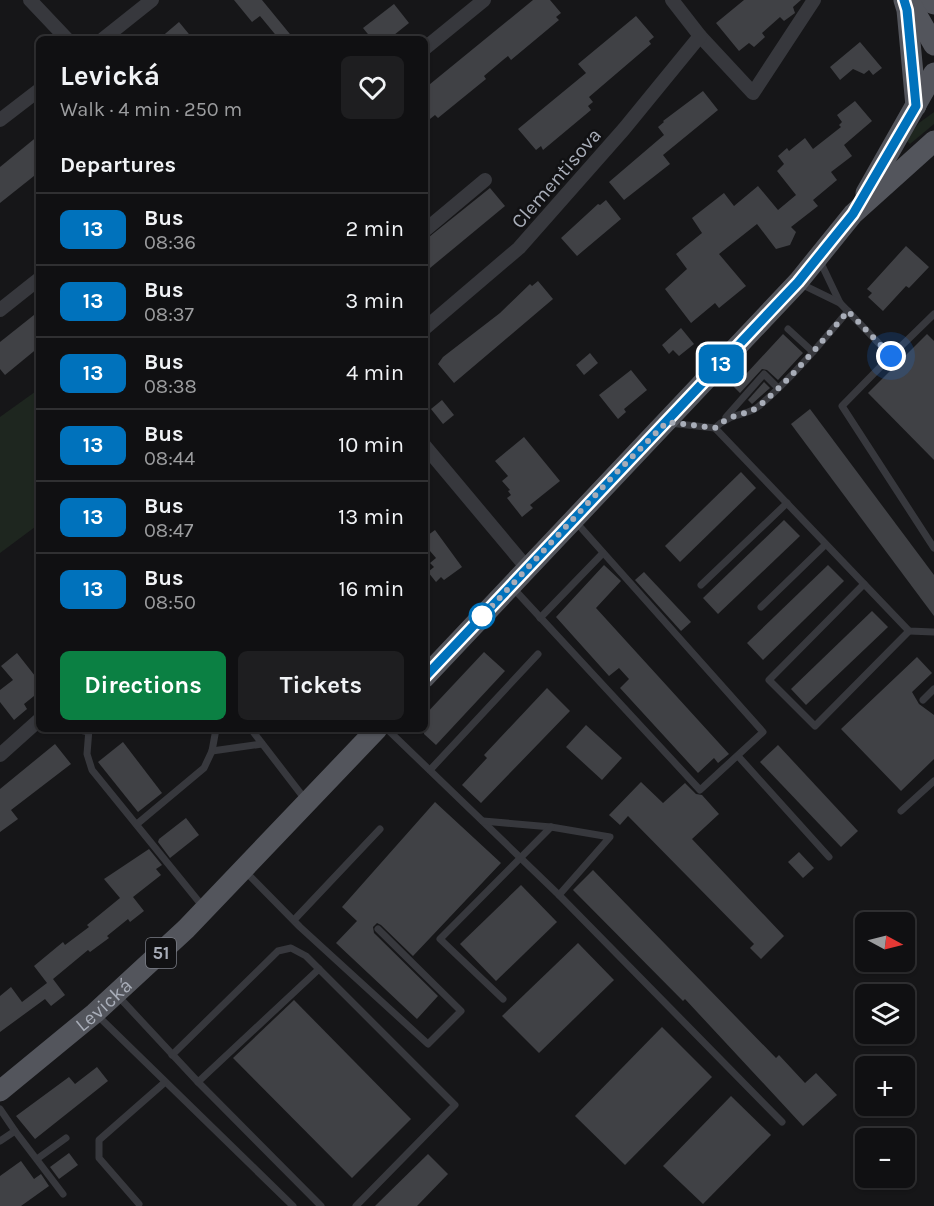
<!DOCTYPE html>
<html lang="en">
<head>
<meta charset="utf-8">
<style>
  :root { --surface:#101012; --page:#1e1e20; --text:#f1f3f6; --muted:#9c9d9f; --line:#303032; --accent:#0b8043 }
  body { margin:0; font-family:Karla,sans-serif; background:var(--page); color:var(--text); height:100vh; display:flex; flex-direction:column; font-size:22px; white-space:nowrap }
  * { box-sizing:border-box; margin:0 }
  p { font-size:20px; color:var(--muted) }
  .icon { flex:none; width:33px; height:33px; fill:none; stroke:currentColor; stroke-width:2; stroke-linecap:round; stroke-linejoin:round }
  .map { position:relative; flex:1; overflow:hidden }
  .sheet { position:absolute; left:36px; top:36px; width:392px; height:696px; display:flex; flex-direction:column; background:var(--surface); border-radius:9px; box-shadow:0 2px 4px #0004,0 0 0 2px var(--line) }
  .sheet>* { flex:none }
  .badge { padding:0 12px; border-radius:9px; font-size:21px; line-height:39px }
  .needle { width:39px; rotate:97deg }
  .controls { position:absolute; left:855px; top:912px; display:grid; gap:12px }
  .controls a { display:grid; place-items:center; width:60px; height:60px; border-radius:9px; background:var(--surface); box-shadow:0 2px 4px #0004,0 0 0 2px var(--line); font-size:30px }
  .you { position:absolute; width:30px; height:30px; margin:-15px; border:4px solid #fff; border-radius:50%; background:#1a73e8; box-shadow:0 0 0 9px #1a73e833 }
  .map>.badge { position:absolute; translate:-50% -50%; box-shadow:0 0 0 3px #fff }
  h2 { padding:0 24px; font-size:22px; line-height:54px }
  .round { display:grid; place-items:center; flex:none; width:63px; height:63px; border-radius:9px; background:var(--page) }
  .summary { display:flex; align-items:center; justify-content:space-between; height:102px; padding:0 24px }
  h1 { font-size:28px; font-weight:700; line-height:45px }
  .button { display:flex; gap:12px; margin-top:auto; padding:12px 24px }
  .button a { flex:1; height:69px; border-radius:9px; background:var(--accent); color:#fff; font-size:24px; font-weight:700; line-height:69px; text-align:center }
  .button a+a { background:var(--page); color:var(--text) }
  ul { padding:0; list-style:none }
  li { display:flex; align-items:center; gap:18px; height:72px; padding:0 24px; border-top:2px solid var(--line) }
  li div { flex:1 }
  li b { display:block; font-size:22px }
  li em { font-style:normal }
  li .badge { min-width:66px; font-weight:700; text-align:center }
  .map>svg:first-child { display:block }
</style>
</head>
<body>
<div class="map">
<svg width="934" height="1206" viewBox="0 0 934 1206">
  <rect width="100%" height="100%" fill="#161618"/>
  <g fill="#1e261f">
    <polygon points="934,112 934,124 910,144 906,140 919,123"/>
    <polygon points="39,389 39,524 0,553 0,417"/>
  </g>
  <g fill="#404145">
    <polygon points="234,0 262,0 294,39 279,39 260,16 252,22"/>
    <polygon points="533,0 550,0 561,13 556,17 559,20 511,60 508,56 503,60 484,76 486,79 438,118 435,115 430,119 424,112 424,89"/>
    <polygon points="744,0 801,0 793,7 795,13 784,21 780,17 762,33 765,37 754,47 749,43 739,51 716,23"/>
    <polygon points="394,4 409,23 389,39 372,39 363,28"/>
    <polygon points="636,16 654,37 649,41 651,44 589,97 593,102 588,106 591,110 543,150 541,146 536,150 518,129 586,73 578,64"/>
    <polygon points="179,22 193,39 159,39"/>
    <polygon points="860,42 882,68 873,75 869,70 864,74 853,69 840,80 830,67"/>
    <polygon points="703,91 718,110 663,155 670,164 624,200 609,182 664,135 658,127 664,122 663,121"/>
    <polygon points="855,101 872,121 844,145 852,156 831,172 837,180 813,200 818,206 791,227 796,232 790,245 776,249 757,224 719,254 746,286 719,308 715,303 691,323 665,289 687,269 676,254 702,233 692,218 724,193 734,206 758,186 778,210 796,195 777,171 784,164 778,156 787,148 789,151 805,138 813,149 841,127 839,125 842,122 837,115"/>
    <polygon points="39,135 39,172 0,203 0,167"/>
    <polygon points="490,188 505,206 424,273 424,241"/>
    <polygon points="606,200 621,219 577,256 561,238 598,204 600,205"/>
    <polygon points="906,246 929,267 909,288 906,286 883,311 868,297 872,293 867,289"/>
    <polygon points="538,281 553,299 454,383 438,364 443,357 500,313 530,284 532,286"/>
    <polygon points="39,311 39,347 5,375 0,369 0,342"/>
    <polygon points="681,328 694,344 679,356 673,350 669,354 662,345"/>
    <polygon points="783,334 803,353 778,380 767,370 762,369 740,393 734,387"/>
    <polygon points="927,334 934,341 934,460 868,393"/>
    <polygon points="590,353 598,363 584,375 576,365"/>
    <polygon points="631,370 647,390 624,409 626,412 618,419 599,395"/>
    <polygon points="764,382 770,388 752,404 748,400"/>
    <polygon points="442,400 454,415 443,424 431,409"/>
    <polygon points="810,409 934,575 934,616 791,424"/>
    <polygon points="524,437 560,481 530,505 533,508 522,517 507,498 511,495 508,491 510,490 502,481 508,476 495,461"/>
    <polygon points="741,472 756,488 680,562 665,546"/>
    <polygon points="784,520 800,536 718,614 703,598"/>
    <polygon points="435,530 462,567 444,580 441,577 436,582 428,572 434,567 430,563 436,558 424,544 424,538"/>
    <polygon points="604,565 621,581 596,608 729,754 718,763 714,758 698,773 620,688 629,679 619,668 609,676 556,617"/>
    <polygon points="828,565 844,581 763,660 747,643"/>
    <polygon points="644,572 691,622 681,631 635,580"/>
    <polygon points="872,611 888,627 806,705 791,689"/>
    <polygon points="484,652 505,671 436,745 424,734 424,716"/>
    <polygon points="17,653 39,681 39,692 24,704 27,709 14,720 0,702 0,690 13,680 1,666"/>
    <polygon points="917,657 932,673 912,692 919,704 934,715 934,759 901,791 841,729"/>
    <polygon points="547,688 570,711 481,803 462,785 487,758 484,755"/>
    <polygon points="586,725 622,758 602,780 566,747"/>
    <polygon points="123,742 162,793 138,812 98,762"/>
    <polygon points="55,744 71,764 11,810 18,819 0,832 0,789"/>
    <polygon points="778,745 858,831 841,847 760,762"/>
    <polygon points="641,782 663,803 685,783 696,794 702,795 719,814 692,839 784,936 761,959 750,948 754,944 628,816 620,825 609,815"/>
    <polygon points="435,802 501,863 413,956 381,925 377,923 373,927 374,933 438,996 417,1019 336,943 357,921 342,907"/>
    <polygon points="186,818 199,835 170,858 158,842 159,839"/>
    <polygon points="149,849 162,865 156,869 161,875 133,897 144,911 130,922 128,919 107,936 109,938 90,952 88,950 53,979 65,995 51,1006 45,999 0,1032 0,996 11,987 22,1002 47,983 34,966 63,942 65,945 89,927 87,925 120,898 104,879"/>
    <polygon points="799,852 814,868 803,878 788,862"/>
    <polygon points="593,870 776,1058 779,1055 805,1083 816,1073 837,1095 803,1126 685,999 683,1001 573,890"/>
    <polygon points="521,885 557,922 496,981 460,944"/>
    <polygon points="578,943 614,980 539,1053 502,1016"/>
    <polygon points="294,1000 411,1119 352,1178 233,1058"/>
    <polygon points="662,1027 712,1077 625,1165 575,1116"/>
    <polygon points="97,1067 108,1081 35,1139 16,1116 69,1077 75,1084"/>
    <polygon points="731,1096 771,1135 703,1204 663,1166"/>
    <polygon points="69,1153 78,1165 59,1179 50,1167"/>
    <polygon points="428,1154 448,1174 417,1206 375,1206"/>
    <polygon points="21,1161 34,1179 41,1174 49,1186 21,1206 0,1206 0,1176"/>
  </g>
  <g fill="none" stroke-linecap="round" stroke-linejoin="round">
    <g stroke="#37383d" stroke-width="7">
      <polyline points="819,259 840,303"/>
      <polyline points="799,283 840,303 891,356 842,406 934,548"/>
      <polyline points="788,329 813,352"/>
      <polyline points="891,356 934,314"/>
      <polyline points="726,417 764,374 778,388"/>
      <path d="M669,423L715,428C731,412 748,416 759,406C792,378 820,344 848,311"/>
      <polyline points="715,428 909,631 934,632"/>
      <polyline points="864,584 769,680 815,726 909,631"/>
      <polyline points="701,585 787,503"/>
      <polyline points="513,588 700,790 763,732 575,521"/>
      <polyline points="761,607 825,545"/>
      <polyline points="540,618 603,553"/>
      <polyline points="923,700 934,689"/>
      <polyline points="75,729 89,732"/>
      <polyline points="89,729 87,754 92,770 204,908"/>
      <polyline points="251,729 301,794"/>
      <polyline points="387,729 559,895 782,1122"/>
      <polyline points="212,751 262,744"/>
      <polyline points="738,756 829,857"/>
      <polyline points="430,770 538,654"/>
      <polyline points="901,811 934,781"/>
      <polyline points="483,821 551,827 610,837 559,895"/>
      <polyline points="137,824 204,768 212,751 216,729"/>
      <polyline points="245,871 300,927 428,1044 461,1011 378,929"/>
      <polyline points="294,920 380,829"/>
      <polyline points="118,996 198,1082 319,969 455,1105 356,1206"/>
      <polyline points="503,999 440,939 551,827"/>
      <polyline points="97,1015 293,1206"/>
      <polyline points="172,1055 278,951 291,948 306,956 319,969"/>
      <polyline points="198,1082 321,1206"/>
      <polyline points="0,1109 15,1131 0,1141"/>
      <polyline points="15,1131 63,1194"/>
      <polyline points="37,1159 66,1138"/>
      <polyline points="139,1204 99,1158 99,1140 164,1083"/>
    </g>
    <g stroke="#37383d" stroke-width="14">
      <polyline points="30,0 67,39"/>
      <polyline points="700,36 753,93 814,0"/>
      <polyline points="103,39 152,0"/>
      <polyline points="424,49 484,0"/>
      <polyline points="0,120 39,90"/>
      <polyline points="424,231 485,180"/>
      <polyline points="0,310 39,279"/>
      <polyline points="424,329 519,248 624,129 700,36 672,0"/>
      <polyline points="424,445 527,568"/>
      <polyline points="0,755 39,720"/>
    </g>
    <g stroke="#53555c" stroke-width="21">
      <polyline points="904,0 907,10 916,106"/>
      <polyline points="923,0 934,4"/>
      <polyline points="910,3 934,45"/>
      <polyline points="866,193 934,73"/>
      <polyline points="424,678 798,282 853,214 934,141"/>
      <path id="s1" d="M0,1091L95,1013L186,929L377,729"/>
    </g>
  </g>
  <g fill="none" stroke-linecap="round" stroke-linejoin="round">
    <g stroke="#fff" stroke-width="14">
      <polyline id="line" points="424,678 798,282 853,214 916,106 907,10 904,0"/>
    </g>
    <use href="#line" stroke="#0072bc" stroke-width="9"/>
    <path stroke="#a8adb8" stroke-width="6" stroke-dasharray="0 10.8" d="M482,616L480,619L616,473L667,422L715,428C732,412 747,416 759,406C792,378 820,344 848,311L891,356"/>
  </g>
  <circle fill="#fff" stroke="#0072bc" stroke-width="3" cx="482" cy="616" r="12"/>
  <g text-anchor="middle" stroke-width="5" stroke-linejoin="round" paint-order="stroke">
    <rect fill="#111113" stroke="#7b7e86" stroke-width="1.5" x="146" y="938" width="30" height="30" rx="4.5"/>
    <g font-size="18" font-weight="bold" fill="#a8adb8">
      <text x="161" y="959">51</text>
    </g>
    <g font-size="20" fill="#a8adb8" stroke="#111113">
      <text transform="translate(556 178) rotate(-49)" y="7">Clementisova</text>
      <text dy="7" stroke="none"><textPath href="#s1" startOffset="135">Levická</textPath></text>
    </g>
  </g>
</svg>
<div class="controls">
<a><svg class="needle" viewBox="-14 -14 28 28"><path d="M0-13l5 13h-10z" fill="#e53935"/><path d="M0 13l5-13h-10z" fill="#9c9d9f"/></svg></a>
<a><svg class="icon" aria-label="layers" viewBox="0 0 24 24"><path d="M12 4l9 5-9 5-9-5zM3 14l9 5 9-5"/></svg></a>
<a>+</a>
<a>−</a>
</div>
<div class="you" style="left:891px;top:356px"></div>
<b class="badge" style="left:721px;top:364px;background:#0072bc;color:#fff">13</b>
<section class="sheet">
<div class="summary"><div><h1>Levická</h1><p>Walk · 4 min · 250 m</p></div><a class="round"><svg class="icon" aria-label="heart" viewBox="0 0 24 24"><path d="M12 20l-8-8c-3-5 5-10 8-4 3-6 11-1 8 4z"/></svg></a></div>
<h2>Departures</h2>
<ul>
<li><span class="badge" style="background:#0072bc;color:#fff">13</span><div><b>Bus</b><p>08:36</p></div><em>2 min</em></li>
<li><span class="badge" style="background:#0072bc;color:#fff">13</span><div><b>Bus</b><p>08:37</p></div><em>3 min</em></li>
<li><span class="badge" style="background:#0072bc;color:#fff">13</span><div><b>Bus</b><p>08:38</p></div><em>4 min</em></li>
<li><span class="badge" style="background:#0072bc;color:#fff">13</span><div><b>Bus</b><p>08:44</p></div><em>10 min</em></li>
<li><span class="badge" style="background:#0072bc;color:#fff">13</span><div><b>Bus</b><p>08:47</p></div><em>13 min</em></li>
<li><span class="badge" style="background:#0072bc;color:#fff">13</span><div><b>Bus</b><p>08:50</p></div><em>16 min</em></li>
</ul>
<div class="button"><a>Directions</a><a>Tickets</a></div>
</section>
</div>
</body>
</html>
